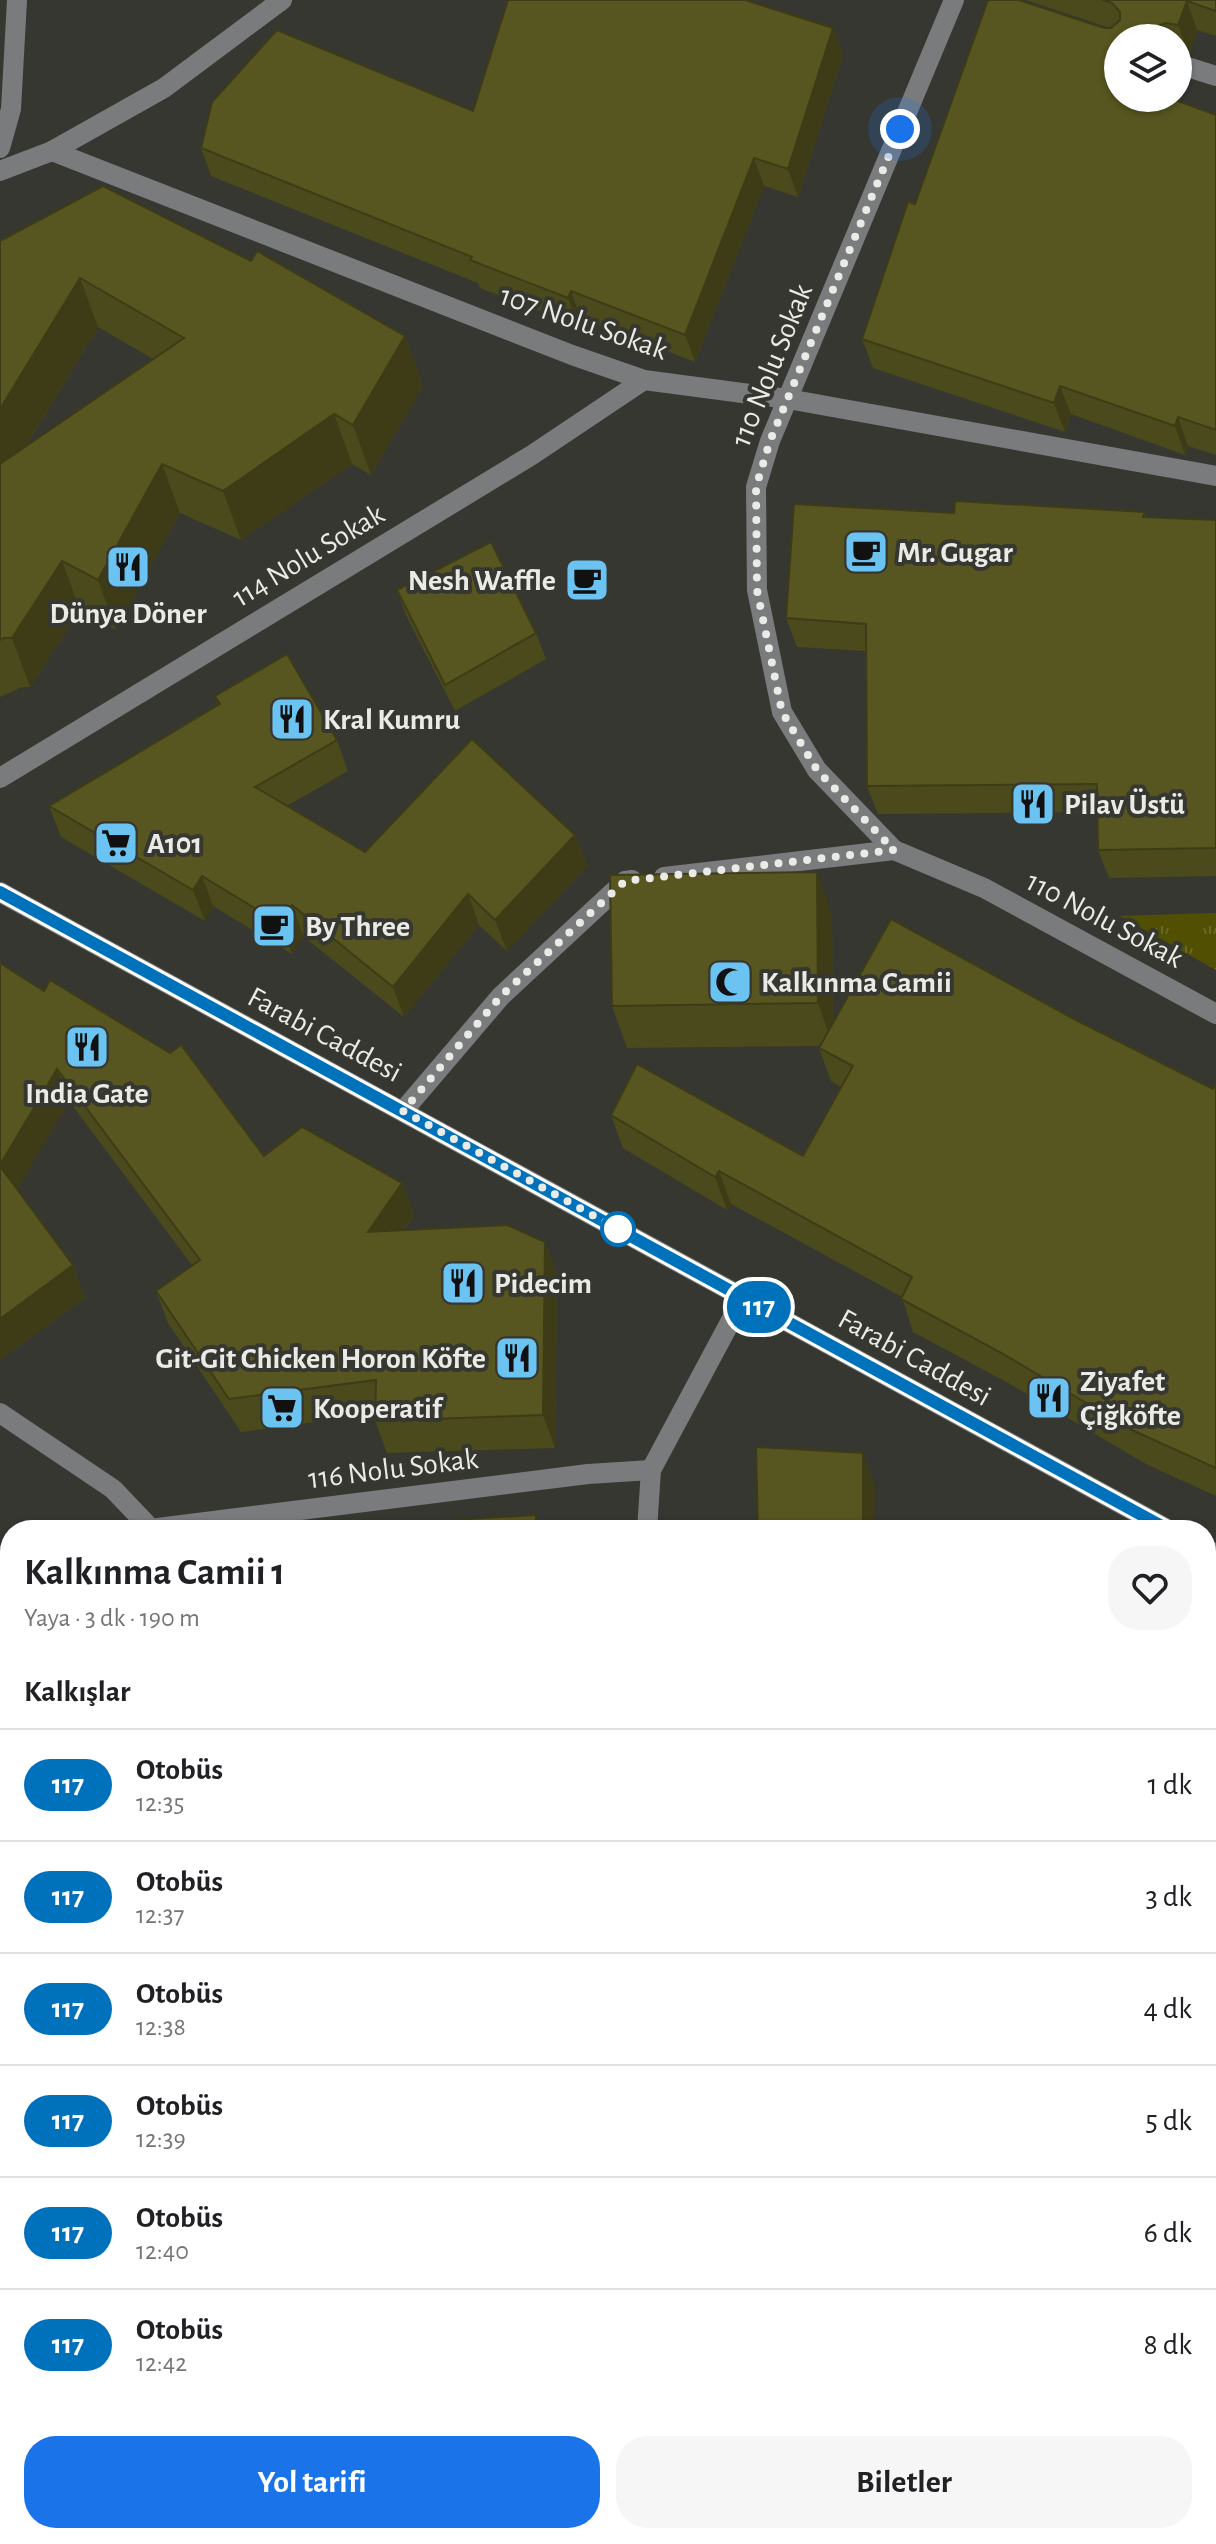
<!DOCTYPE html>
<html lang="tr">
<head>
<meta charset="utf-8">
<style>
  :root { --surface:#fff; --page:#f6f6f6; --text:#202124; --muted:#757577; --line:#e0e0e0; --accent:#1a73e8 }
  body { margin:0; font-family:"Alegreya Sans",sans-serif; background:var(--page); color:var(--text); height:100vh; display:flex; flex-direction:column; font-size:30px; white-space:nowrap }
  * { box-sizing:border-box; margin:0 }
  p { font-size:26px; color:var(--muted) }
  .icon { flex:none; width:44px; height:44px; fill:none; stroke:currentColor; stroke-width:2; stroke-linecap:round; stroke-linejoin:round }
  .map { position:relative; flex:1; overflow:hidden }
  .details { position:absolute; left:0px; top:1520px; width:1216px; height:1024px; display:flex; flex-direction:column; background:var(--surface); border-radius:32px 32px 0 0; box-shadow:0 2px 6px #0004 }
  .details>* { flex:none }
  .badge { padding:0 16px; border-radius:26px; font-size:28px; line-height:52px }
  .buttons { position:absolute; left:1104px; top:24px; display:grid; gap:16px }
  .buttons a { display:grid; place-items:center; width:88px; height:88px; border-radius:50%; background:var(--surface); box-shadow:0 2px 6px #0004; font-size:40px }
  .you { position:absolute; width:40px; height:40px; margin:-20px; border:6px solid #fff; border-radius:50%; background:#1a73e8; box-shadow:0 0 0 12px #1a73e833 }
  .map>.badge { position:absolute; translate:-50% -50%; box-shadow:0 0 0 4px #fff }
  h2 { padding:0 24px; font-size:30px; line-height:72px }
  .round { display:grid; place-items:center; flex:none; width:84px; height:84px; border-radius:32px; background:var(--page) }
  .summary { display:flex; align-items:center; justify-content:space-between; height:136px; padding:0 24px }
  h1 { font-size:38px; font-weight:700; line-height:60px }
  .button { display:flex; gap:16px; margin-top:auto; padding:16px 24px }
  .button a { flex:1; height:92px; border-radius:32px; background:var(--accent); color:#fff; font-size:32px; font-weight:700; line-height:92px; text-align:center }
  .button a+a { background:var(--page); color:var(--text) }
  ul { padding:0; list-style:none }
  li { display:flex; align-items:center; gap:24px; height:112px; padding:0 24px; border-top:2px solid var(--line) }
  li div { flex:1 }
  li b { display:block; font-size:30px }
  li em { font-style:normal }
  li .badge { min-width:88px; font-weight:700; text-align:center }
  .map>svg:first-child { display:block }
</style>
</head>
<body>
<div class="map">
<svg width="1216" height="2544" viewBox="0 0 1216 2544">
  <defs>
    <pattern id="park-tufts" width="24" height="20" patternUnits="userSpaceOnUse" patternTransform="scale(2)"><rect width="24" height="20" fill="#514f01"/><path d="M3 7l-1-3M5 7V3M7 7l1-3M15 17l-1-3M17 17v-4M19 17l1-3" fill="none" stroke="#6a6826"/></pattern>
  </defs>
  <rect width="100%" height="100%" fill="#373731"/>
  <polygon fill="url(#park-tufts)" points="1216,913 1216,970 1120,916"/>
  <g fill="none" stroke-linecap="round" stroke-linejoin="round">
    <g stroke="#797b7d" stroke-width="20">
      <polyline points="954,0 770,441 756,487 757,590 782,712 817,770 894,850 984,888 1216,1014"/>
      <polyline points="1178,64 1216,76"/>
      <polyline points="0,148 11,109 17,0"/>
      <polyline points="52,151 572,355 644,380 788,399 1216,476"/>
      <polyline points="0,171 52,151 164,88 282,0"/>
      <polyline points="0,778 532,455 644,380"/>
      <polyline points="664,877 894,850"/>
      <polyline points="0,892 1169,1530"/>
      <polyline points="403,1111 501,996 625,881 632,880"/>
      <polyline points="0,1413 113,1489 152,1530"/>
      <polyline points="142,1530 588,1474 651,1470"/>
      <polyline points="647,1530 651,1470 743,1298"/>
      <polyline points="1206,1549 1216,1554"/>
      <polyline points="0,1556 10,1554"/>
      <polyline points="123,2544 124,2534"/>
      <polyline points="574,2544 574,2534"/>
      <polyline points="1009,2544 1010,2534"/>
    </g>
  </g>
  <g fill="#4b4a1c" fill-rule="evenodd">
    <polygon points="1026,0 1216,0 1216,36 1197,30 1189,54 1178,52 1178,38 1118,38 1173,99 1216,115 1216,455 1188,446 1185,455 1071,414 1065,432 873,368 862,339 915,204 1104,28 1110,28"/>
    <polygon points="833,28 843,55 798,197 764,186 695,362 581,318 578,326 480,288 478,283 211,176 201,148 473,111"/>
    <path d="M0,241L251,261L405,336L423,386L371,475L352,464L241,540L180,513L116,630L80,610L30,687H22L0,697ZM98,327L153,359L26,446Z"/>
    <polygon points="1145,512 1146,517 1216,520 1216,876 1109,878 1098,850 1098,812 878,814 867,786 866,651 797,647 786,618 954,513"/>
    <polygon points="397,590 536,633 546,659 455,711 406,615"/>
    <polygon points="215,696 337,740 348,771 287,806 365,852 575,835 587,866 507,951 479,925 404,1017 303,936 292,954 213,906 205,921 61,837 49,806 218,704"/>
    <polygon points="832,915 833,1022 1072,1018 1213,1089 1216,1084 1216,1496 1146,1464 1010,1384 913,1332 902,1297 731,1204 727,1210 623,1148 611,1115 803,1156 841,1087 831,1081 819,1048 820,1046 627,1048 612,1006"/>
    <polygon points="0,963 264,1156 402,1183 414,1215 404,1230 545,1242 557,1275 555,1448 387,1453 375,1421 375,1414 241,1432 168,1323 156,1291 192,1265 69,1101 17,1189 73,1265 85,1298 0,1360"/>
    <polygon points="0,1611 10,1611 10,2534 77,2534 77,2544 0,2544"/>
  </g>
  <g fill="#3d3c16">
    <polygon points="1187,1 1197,30 1189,54 1178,25"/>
    <polygon points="1158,26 1163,38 1155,38"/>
    <polygon points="833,28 843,55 798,197 788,169"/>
    <polygon points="754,158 764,186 695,362 685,335"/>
    <polygon points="80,278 98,327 0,488 0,409"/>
    <polygon points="571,291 581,318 578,326 568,298"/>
    <polygon points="405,336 423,386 371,475 353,425"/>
    <polygon points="1060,386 1071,414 1065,432 1054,403"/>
    <polygon points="334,414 352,464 241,540 223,491"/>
    <polygon points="1178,417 1188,446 1185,455 1175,426"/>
    <polygon points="162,464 180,513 116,630 98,580"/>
    <polygon points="62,561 80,610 30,687 12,638"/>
    <polygon points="575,835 587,866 507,951 495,920"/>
    <polygon points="817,872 832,915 833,1046 818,1003"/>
    <polygon points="202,876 213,906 205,921 193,890"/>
    <polygon points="468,894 479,925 404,1017 393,987"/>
    <polygon points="292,905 303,936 292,954 281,924"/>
    <polygon points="57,1069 69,1101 12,1198 0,1165"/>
    <polygon points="719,1171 731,1204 727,1210 715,1177"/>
    <polygon points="402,1183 414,1215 379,1264 368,1232"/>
    <polygon points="545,1242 557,1275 555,1448 543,1415"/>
    <polygon points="73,1265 85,1298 0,1360 0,1319"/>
    <polygon points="863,1453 875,1485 874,1530 863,1530"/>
    <polygon points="536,1515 541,1530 536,1530"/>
    <polygon points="71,2534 77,2534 77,2544 75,2544"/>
    <rect x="480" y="2534" width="11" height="10"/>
    <polygon points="951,2534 966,2534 965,2544 949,2544"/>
  </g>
  <g fill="#575620" stroke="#3d3c16" stroke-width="2">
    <polygon points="508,0 745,0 833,28 788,169 754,158 685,335 571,291 568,298 470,260 472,257 201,148 212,102 277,30 473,111"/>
    <polygon points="988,0 1019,0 1104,28 1111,28 1120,20 1120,12 1112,3 1102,0 1216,0 1216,11 1187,1 1178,25 1166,23 1158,26 1155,38 1118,38 1118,98 1170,98 1216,115 1216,430 1178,417 1175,426 1060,386 1054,403 862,339 908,202 915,204"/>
    <polygon points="103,186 251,261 257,251 405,336 353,425 334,414 223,491 162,464 98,580 62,561 12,638 4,638 0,640 0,464 184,338 80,278 0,409 0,241"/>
    <polygon points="955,501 1145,512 1143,517 1216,520 1216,848 1098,850 1097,784 867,786 866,624 786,618 794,504 954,513"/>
    <polygon points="491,542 536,633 445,685 397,590"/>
    <polygon points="287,654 337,740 255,787 365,852 472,739 575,835 495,920 468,894 393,987 292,905 281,924 202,876 193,890 49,806 220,704 215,696"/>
    <polygon points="817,872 818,1003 612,1006 610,875"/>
    <polygon points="891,919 1072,1018 1213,1089 1216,1084 1216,1468 1134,1431 998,1351 901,1299 912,1277 719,1171 715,1177 611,1115 637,1064 803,1156 853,1066 819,1048"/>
    <polygon points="0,963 44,991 50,980 170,1053 181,1045 264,1156 302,1127 402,1183 368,1232 507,1225 545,1242 543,1415 375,1421 376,1380 229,1399 156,1291 200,1260 57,1069 0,1165"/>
    <polygon points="0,1166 73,1265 0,1319"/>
    <polygon points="756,1447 863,1453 863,1530 758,1530"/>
    <polygon points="536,1515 536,1530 385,1530 385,1524"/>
    <rect x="0" y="1611" width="10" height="913"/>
    <polygon points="1206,1671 1216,1671 1216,2544 1021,2544 1023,2534 1206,2534"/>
    <polygon points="162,2534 480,2534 480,2544 161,2544"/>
    <polygon points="631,2534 951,2534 949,2544 629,2544"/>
  </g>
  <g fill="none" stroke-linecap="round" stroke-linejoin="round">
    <g stroke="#fff" stroke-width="18">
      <polyline id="line" points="0,892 1169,1530"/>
    </g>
    <use href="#line" stroke="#0072bc" stroke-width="12"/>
    <polyline stroke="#eaeae6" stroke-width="8" stroke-dasharray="0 14.4" points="618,1229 403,1111 501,996 625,881 894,850 817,770 782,712 757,590 756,487 770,441 900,129"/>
  </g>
  <defs>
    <g id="cafe-square" transform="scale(2.3)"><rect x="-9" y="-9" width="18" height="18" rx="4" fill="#6bc3f2" stroke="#373731"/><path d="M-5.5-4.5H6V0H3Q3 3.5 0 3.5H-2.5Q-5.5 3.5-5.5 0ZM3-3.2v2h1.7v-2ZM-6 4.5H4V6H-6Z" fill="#111"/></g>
    <g id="restaurant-square" transform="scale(2.3)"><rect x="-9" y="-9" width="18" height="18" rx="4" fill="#6bc3f2" stroke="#373731"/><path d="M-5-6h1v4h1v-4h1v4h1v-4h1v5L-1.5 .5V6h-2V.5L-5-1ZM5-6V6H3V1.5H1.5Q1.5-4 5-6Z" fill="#111"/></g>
    <g id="supermarket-square" transform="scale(2.3)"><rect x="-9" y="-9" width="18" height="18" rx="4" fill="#6bc3f2" stroke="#373731"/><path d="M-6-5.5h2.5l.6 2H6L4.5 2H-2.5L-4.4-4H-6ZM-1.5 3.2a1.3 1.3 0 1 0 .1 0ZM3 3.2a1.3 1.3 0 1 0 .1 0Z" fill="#111"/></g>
    <g id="mosque-square" transform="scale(2.3)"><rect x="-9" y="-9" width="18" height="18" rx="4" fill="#6bc3f2" stroke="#373731"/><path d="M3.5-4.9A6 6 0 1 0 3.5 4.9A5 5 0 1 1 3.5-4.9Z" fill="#111"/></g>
  </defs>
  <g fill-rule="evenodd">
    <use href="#cafe-square" x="866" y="552"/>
    <use href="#restaurant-square" x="128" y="567"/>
    <use href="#cafe-square" x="587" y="580"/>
    <use href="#restaurant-square" x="292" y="719"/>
    <use href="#restaurant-square" x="1033" y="804"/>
    <use href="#supermarket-square" x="116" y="843"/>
    <use href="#cafe-square" x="274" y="926"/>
    <use href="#mosque-square" x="730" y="982"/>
    <use href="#restaurant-square" x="87" y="1047"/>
    <use href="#restaurant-square" x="463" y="1283"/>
    <use href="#restaurant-square" x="517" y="1358"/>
    <use href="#restaurant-square" x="1049" y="1398"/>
    <use href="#supermarket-square" x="282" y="1408"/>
  </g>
  <circle fill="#fff" stroke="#0072bc" stroke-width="4" cx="618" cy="1229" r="16"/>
  <g text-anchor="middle" stroke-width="8" stroke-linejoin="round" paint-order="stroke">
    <g font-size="30" fill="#eaeae6" stroke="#373731">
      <text transform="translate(584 322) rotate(19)" y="10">107 Nolu Sokak</text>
      <text transform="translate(771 365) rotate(-68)" y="10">110 Nolu Sokak</text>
      <text transform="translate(308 555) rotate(-31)" y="10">114 Nolu Sokak</text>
      <text transform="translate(1105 919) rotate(28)" y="10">110 Nolu Sokak</text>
      <text transform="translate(325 1034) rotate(28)" y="10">Farabi Caddesi</text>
      <text transform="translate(915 1357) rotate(29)" y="10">Farabi Caddesi</text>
      <text transform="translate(393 1468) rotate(-7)" y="10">116 Nolu Sokak</text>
    </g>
    <g font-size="30" font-weight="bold" fill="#eaeae6" stroke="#373731" text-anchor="start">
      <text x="897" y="562">Mr. Gugar</text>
      <text x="556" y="590" text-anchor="end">Nesh Waffle</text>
      <text x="128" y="623" text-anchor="middle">Dünya Döner</text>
      <text x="323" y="729">Kral Kumru</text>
      <text x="1064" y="814">Pilav Üstü</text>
      <text x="147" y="853">A101</text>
      <text x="305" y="936">By Three</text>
      <text x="761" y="992">Kalkınma Camii</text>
      <text x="87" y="1103" text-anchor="middle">India Gate</text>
      <text x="494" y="1293">Pidecim</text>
      <text x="486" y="1368" text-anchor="end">Git-Git Chicken Horon Köfte</text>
      <text x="1080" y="1391">Ziyafet<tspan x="1080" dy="34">Çiğköfte</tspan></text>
      <text x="313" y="1418">Kooperatif</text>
    </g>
  </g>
</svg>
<div class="buttons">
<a><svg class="icon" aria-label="layers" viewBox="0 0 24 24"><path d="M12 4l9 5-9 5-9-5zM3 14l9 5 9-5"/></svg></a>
</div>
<div class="you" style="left:900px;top:129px"></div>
<b class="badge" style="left:759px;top:1307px;background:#0072bc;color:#fff">117</b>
<section class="details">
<div class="summary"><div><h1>Kalkınma Camii 1</h1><p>Yaya · 3 dk · 190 m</p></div><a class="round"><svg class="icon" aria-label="heart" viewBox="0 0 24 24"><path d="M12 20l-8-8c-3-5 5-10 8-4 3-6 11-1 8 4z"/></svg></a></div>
<h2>Kalkışlar</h2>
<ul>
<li><span class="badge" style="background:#0072bc;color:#fff">117</span><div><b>Otobüs</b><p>12:35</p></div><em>1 dk</em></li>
<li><span class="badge" style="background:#0072bc;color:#fff">117</span><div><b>Otobüs</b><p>12:37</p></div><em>3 dk</em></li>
<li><span class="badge" style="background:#0072bc;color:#fff">117</span><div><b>Otobüs</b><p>12:38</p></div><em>4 dk</em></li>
<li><span class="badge" style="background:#0072bc;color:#fff">117</span><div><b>Otobüs</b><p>12:39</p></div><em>5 dk</em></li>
<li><span class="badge" style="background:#0072bc;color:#fff">117</span><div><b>Otobüs</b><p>12:40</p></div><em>6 dk</em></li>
<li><span class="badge" style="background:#0072bc;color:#fff">117</span><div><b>Otobüs</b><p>12:42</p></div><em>8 dk</em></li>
</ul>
<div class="button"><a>Yol tarifi</a><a>Biletler</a></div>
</section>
</div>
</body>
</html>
